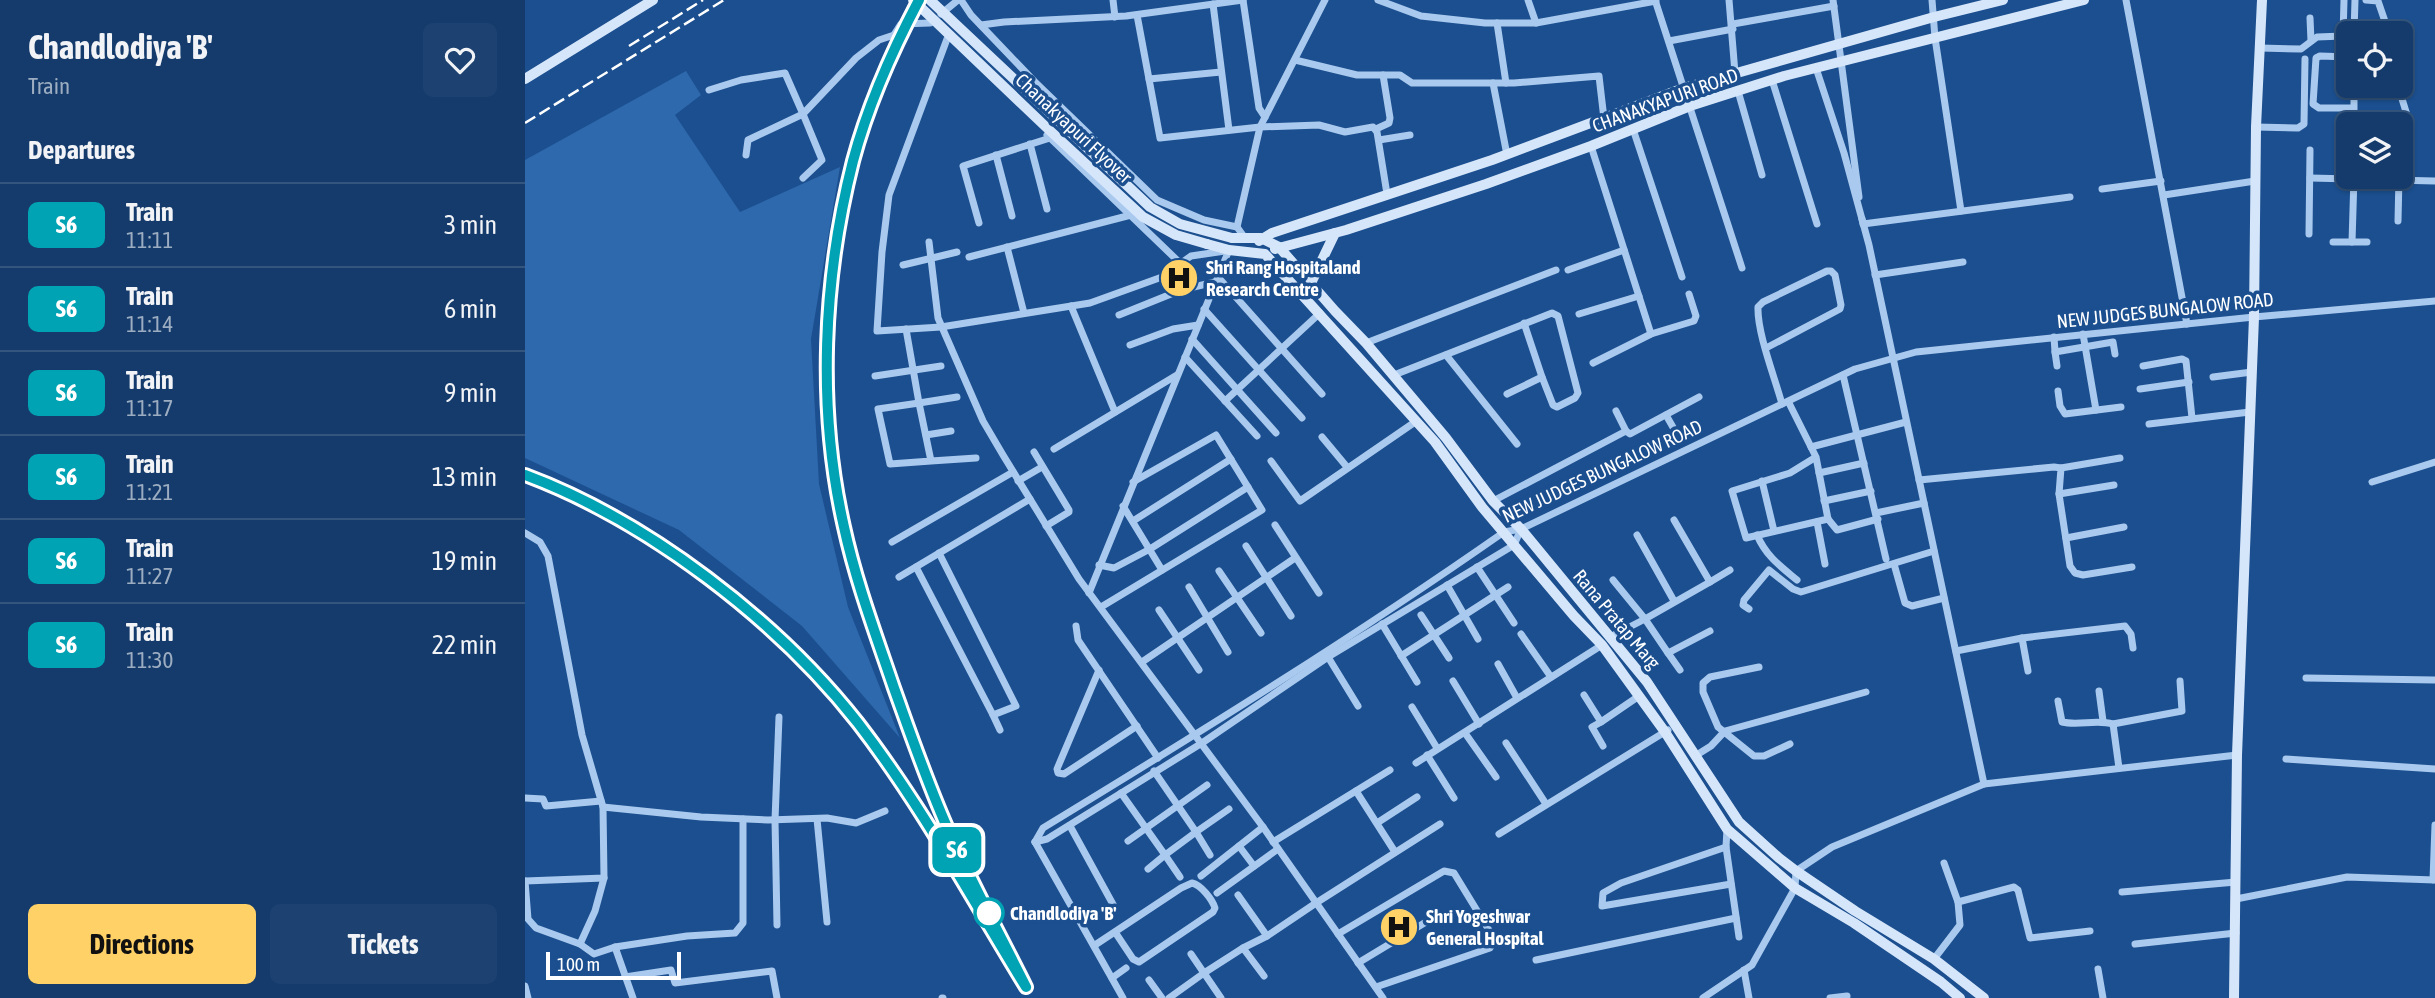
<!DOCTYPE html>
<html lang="en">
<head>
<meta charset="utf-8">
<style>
  :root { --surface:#143b6b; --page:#1d4271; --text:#f1f3f6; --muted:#9dadc1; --line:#33557e; --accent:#ffd166 }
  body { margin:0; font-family:"Asap Condensed",sans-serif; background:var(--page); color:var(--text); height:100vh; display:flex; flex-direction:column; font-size:26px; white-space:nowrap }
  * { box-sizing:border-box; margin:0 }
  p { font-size:23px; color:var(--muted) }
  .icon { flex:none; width:38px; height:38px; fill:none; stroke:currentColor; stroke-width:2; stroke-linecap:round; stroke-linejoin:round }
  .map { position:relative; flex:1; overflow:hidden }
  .panel { display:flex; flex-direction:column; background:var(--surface); width:525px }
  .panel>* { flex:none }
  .badge { padding:0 14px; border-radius:10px; font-size:24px; line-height:46px }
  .buttons { position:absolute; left:1811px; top:21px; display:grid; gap:14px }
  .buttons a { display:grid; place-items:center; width:77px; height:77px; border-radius:10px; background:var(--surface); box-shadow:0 2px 5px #0004,0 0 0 2px var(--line); font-size:35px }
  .scale { position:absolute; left:21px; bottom:18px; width:135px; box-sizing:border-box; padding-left:7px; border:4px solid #fff; border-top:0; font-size:19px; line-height:24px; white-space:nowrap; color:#fff; -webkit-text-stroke:5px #1b4f8f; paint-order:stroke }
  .map>.badge { position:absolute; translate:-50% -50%; box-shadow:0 0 0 4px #fff }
  h2 { padding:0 28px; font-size:26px; line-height:63px }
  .round { display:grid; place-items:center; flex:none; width:74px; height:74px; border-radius:10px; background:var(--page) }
  .headline { display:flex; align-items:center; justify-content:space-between; height:119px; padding:0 28px }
  h1 { font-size:33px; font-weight:700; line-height:52px }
  .primary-button { display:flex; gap:14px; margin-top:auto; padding:14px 28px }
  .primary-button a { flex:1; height:80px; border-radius:10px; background:var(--accent); color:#111; font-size:28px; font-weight:700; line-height:80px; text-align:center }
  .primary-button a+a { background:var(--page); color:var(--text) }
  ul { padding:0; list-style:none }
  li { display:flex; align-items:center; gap:21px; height:84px; padding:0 28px; border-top:2px solid var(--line) }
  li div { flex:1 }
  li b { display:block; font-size:26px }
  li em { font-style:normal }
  li .badge { min-width:77px; font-weight:700; text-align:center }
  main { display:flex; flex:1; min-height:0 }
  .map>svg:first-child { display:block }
</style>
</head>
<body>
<main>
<section class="panel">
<div class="headline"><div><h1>Chandlodiya 'B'</h1><p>Train</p></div><a class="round"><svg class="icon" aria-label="heart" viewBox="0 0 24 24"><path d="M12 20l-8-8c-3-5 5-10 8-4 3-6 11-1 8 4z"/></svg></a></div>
<h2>Departures</h2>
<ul>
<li><span class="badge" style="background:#00a3b4;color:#fff">S6</span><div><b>Train</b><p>11:11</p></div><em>3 min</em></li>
<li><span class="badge" style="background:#00a3b4;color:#fff">S6</span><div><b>Train</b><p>11:14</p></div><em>6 min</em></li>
<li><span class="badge" style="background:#00a3b4;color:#fff">S6</span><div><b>Train</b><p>11:17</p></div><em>9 min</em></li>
<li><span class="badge" style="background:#00a3b4;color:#fff">S6</span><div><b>Train</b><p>11:21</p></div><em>13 min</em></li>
<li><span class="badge" style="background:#00a3b4;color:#fff">S6</span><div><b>Train</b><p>11:27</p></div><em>19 min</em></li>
<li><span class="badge" style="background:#00a3b4;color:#fff">S6</span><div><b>Train</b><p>11:30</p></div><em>22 min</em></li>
</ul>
<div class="primary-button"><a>Directions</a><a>Tickets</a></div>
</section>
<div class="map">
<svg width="1910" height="998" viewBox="0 0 1910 998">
  <rect width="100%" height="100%" fill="#1b4f8f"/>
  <polygon fill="#2e69ad" points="161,71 176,95 150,115 215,212 315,167 286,339 294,484 323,607 375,738 277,626 154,530 0,458 0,160"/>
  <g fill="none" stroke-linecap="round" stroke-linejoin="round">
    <g stroke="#a9c9ee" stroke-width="7">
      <polyline points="436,0 446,15 510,82 632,200 679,220 712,227 720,238"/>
      <polyline points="588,0 590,17"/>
      <polyline points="718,0 734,108 740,117"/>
      <polyline points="853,0 896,16 960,23 1011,23"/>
      <polyline points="1003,0 1011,23 1131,1"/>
      <polyline points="1130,0 1217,268"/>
      <polyline points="1204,0 1210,73"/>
      <polyline points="1308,0 1334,197"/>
      <polyline points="1407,0 1410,38 1436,211"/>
      <polyline points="1601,0 1662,324"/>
      <polyline points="1841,0 1853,1 1864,33"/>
      <polyline points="688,4 704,130"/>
      <polyline points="416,14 433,0"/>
      <polyline points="612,15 635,138 735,127 794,125 820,132 848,127 852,132 862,194"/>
      <polyline points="1785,18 1786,41"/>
      <polyline points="972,23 981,83"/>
      <polyline points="1208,24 1309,6"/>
      <polyline points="456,25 479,22 601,16 718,0"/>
      <polyline points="1829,33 1830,0"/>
      <polyline points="422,39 364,195 357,252 352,331 416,327 565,303 637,277 666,256 700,251"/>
      <polyline points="1144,41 1208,29"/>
      <polyline points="1735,48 1776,49 1792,37 1818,36 1819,0"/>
      <polyline points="1824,57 1795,56 1791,58 1788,104 1794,108 1828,108"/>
      <polyline points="770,60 832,75 875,75 887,83 989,83 1074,76 1079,119"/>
      <polyline points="1291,68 1319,153 1344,245 1459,784"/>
      <polyline points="624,79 696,72"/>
      <polyline points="1247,80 1292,224"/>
      <polyline points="968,83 982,155"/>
      <polyline points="1829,86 1829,114 1834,117 1882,115 1874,89 1870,86"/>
      <polyline points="184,90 216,80 260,73 278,114 223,140 221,155"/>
      <polyline points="1213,91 1237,175"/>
      <polyline points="1731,127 1773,128 1779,124 1780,59"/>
      <polyline points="851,129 864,123 865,118 858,75"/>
      <polyline points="1108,129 1157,277"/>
      <polyline points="522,135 655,263"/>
      <polyline points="1876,139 1876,132"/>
      <polyline points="854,140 885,135"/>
      <polyline points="505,144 522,209"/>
      <polyline points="1066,146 1126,334"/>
      <polyline points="471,155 487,216"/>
      <polyline points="278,178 297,160 278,114 331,58 354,40 369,35 376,24 405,23"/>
      <polyline points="1785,178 1910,181"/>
      <polyline points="1577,189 1636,181"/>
      <polyline points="1639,195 1730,181"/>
      <polyline points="1337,219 1338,224 1545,197"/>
      <polyline points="1873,221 1874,177"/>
      <polyline points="454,223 438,166 525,138"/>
      <polyline points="712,227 735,127 800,0"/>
      <polyline points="1784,234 1785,150"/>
      <polyline points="404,242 413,318 458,421 478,455 554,579 738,827 858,998"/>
      <polyline points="1808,242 1842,242"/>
      <polyline points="1827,242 1829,177"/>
      <polyline points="482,247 499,313"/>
      <polyline points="444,257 606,215"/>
      <polyline points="378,265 432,252"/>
      <polyline points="1043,270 1099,250"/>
      <polyline points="1350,275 1438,262"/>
      <polyline points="693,277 797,394"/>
      <polyline points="546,306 590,412"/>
      <polyline points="679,309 777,418"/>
      <polyline points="1054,314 1114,296"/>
      <polyline points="594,315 656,290 690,282"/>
      <polyline points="999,323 1017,377"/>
      <polyline points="381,329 394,403 432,397"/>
      <polyline points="1558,334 1571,410"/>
      <polyline points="1529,337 1530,352 1588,342 1590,354"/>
      <polyline points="667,339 751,433"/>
      <polyline points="841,343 1031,270"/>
      <polyline points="605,345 648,329 673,325"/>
      <path d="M1241,348L1315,309L1316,305L1310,275L1306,271H1302L1238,302L1233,307C1232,333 1250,378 1257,404"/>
      <polyline points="1530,352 1532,366"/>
      <polyline points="921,355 992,444"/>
      <polyline points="660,357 732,436"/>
      <polyline points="1068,363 1126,334 1169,321 1171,316 1164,294"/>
      <polyline points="1618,366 1657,359 1661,361 1667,418"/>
      <polyline points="869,375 1027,313 1033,316 1053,393 1050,398 1032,407 1028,405 1017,377 982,394"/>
      <polyline points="1318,375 1361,559"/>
      <polyline points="350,376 416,366"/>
      <polyline points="1688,377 1727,372"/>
      <polyline points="1615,389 1664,382"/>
      <polyline points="1533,391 1535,406 1540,414 1596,407"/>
      <polyline points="700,401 795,313"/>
      <polyline points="1264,403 1291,457 1303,519 1221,538 1207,491 1265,473 1291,457"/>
      <polyline points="1091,411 1101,431"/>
      <polyline points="1141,415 1153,436"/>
      <polyline points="1624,424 1725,412"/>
      <polyline points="401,435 426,431"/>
      <polyline points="797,437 822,467"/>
      <polyline points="1286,447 1381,422"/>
      <polyline points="529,449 652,375"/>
      <polyline points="509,452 544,510 544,512 521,526"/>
      <polyline points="406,461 365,464 353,409 394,403 406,461 451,458"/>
      <polyline points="746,461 775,501 890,422"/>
      <polyline points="1536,468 1595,458"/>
      <polyline points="1294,473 1339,463"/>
      <polyline points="1394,480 1529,467 1536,468 1534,494 1545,566 1550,573 1558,575 1607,567"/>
      <polyline points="493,481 517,467"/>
      <polyline points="1237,481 1249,531"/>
      <polyline points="1847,482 1910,462"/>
      <polyline points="1534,494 1589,485"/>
      <polyline points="968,501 1101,431 1105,434 1174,397"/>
      <polyline points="1299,501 1346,491"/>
      <polyline points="598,506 637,570"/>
      <polyline points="1351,513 1399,503"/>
      <polyline points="1303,519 1312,530 1353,519"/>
      <polyline points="1149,520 1185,582 1120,619 1143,653 1185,631"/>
      <polyline points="608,521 706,459"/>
      <polyline points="1292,522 1300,564"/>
      <polyline points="750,525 794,593"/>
      <polyline points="0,533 15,542 23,556 57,735 78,807 176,817 243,820 302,818 331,823 360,811"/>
      <polyline points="1112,535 1149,601"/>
      <path d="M1232,535C1241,556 1255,566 1272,580"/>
      <polyline points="1541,538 1599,527"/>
      <polyline points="367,542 488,472"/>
      <polyline points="721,546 766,616"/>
      <polyline points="1369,564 1380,603 1387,606 1419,598"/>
      <polyline points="574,565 589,568 625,549 723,487"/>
      <polyline points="391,567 468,715 491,706 414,553"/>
      <polyline points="952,567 989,623"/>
      <polyline points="694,571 736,633"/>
      <polyline points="374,577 505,499"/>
      <polyline points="1185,582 1205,570"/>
      <polyline points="922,585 953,639"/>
      <polyline points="664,587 703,652"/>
      <polyline points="564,593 704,250"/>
      <polyline points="576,607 737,510 691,435 608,482"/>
      <polyline points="1224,609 1218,605 1219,600 1244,570 1268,589 1276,592 1409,551"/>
      <polyline points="634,610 674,670"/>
      <polyline points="896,615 924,658"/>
      <polyline points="857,624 892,682"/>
      <polyline points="551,626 553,640 633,758"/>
      <polyline points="996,634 1026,677"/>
      <polyline points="1085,637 1120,619 1088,580"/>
      <polyline points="1497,638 1503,671"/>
      <polyline points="1431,651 1497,638 1600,626 1606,634 1608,648"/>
      <polyline points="1143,653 1155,670"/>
      <polyline points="876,656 983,587"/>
      <polyline points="803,657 833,706"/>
      <polyline points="617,662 770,558"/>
      <polyline points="973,664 992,698"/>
      <polyline points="1234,667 1185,677 1178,683 1178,692 1193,727 1229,756 1239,756 1265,744"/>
      <polyline points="574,670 532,769 533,773 539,774 612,726"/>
      <polyline points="1781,678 1910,680"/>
      <polyline points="928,681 954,724"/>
      <polyline points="1574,691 1578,721"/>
      <polyline points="1059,695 1076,722 1114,696"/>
      <path d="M1533,701L1537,722C1554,726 1571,719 1588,724L1657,711L1655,681"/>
      <polyline points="887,707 912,748"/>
      <polyline points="468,715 475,730"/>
      <polyline points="1076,722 1067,727 1078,746"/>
      <polyline points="1588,724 1594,768"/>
      <polyline points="940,733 971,777"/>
      <polyline points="981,743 1021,804"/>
      <polyline points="902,755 929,798"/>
      <polyline points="1170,756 1186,746 1200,731 1341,692"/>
      <polyline points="1761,759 1910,769"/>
      <polyline points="891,763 1077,645"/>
      <polyline points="831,791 870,852"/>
      <polyline points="596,793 640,855 671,832 629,771"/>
      <polyline points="0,798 18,799 21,806 76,801"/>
      <polyline points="292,819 302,922"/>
      <polyline points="852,823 892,797"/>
      <polyline points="545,826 590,908"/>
      <polyline points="1202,829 1201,847 1214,937"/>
      <polyline points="974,834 1143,730"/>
      <polyline points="603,841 682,785"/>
      <path d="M510,842L518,828C674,733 829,637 979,532L996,529L1330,369L1391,352L1729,317L1910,301"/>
      <polyline points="510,842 522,839 677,743 803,657 989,545 996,529"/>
      <polyline points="510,842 598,998"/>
      <polyline points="748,842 865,770"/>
      <polyline points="714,846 729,866"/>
      <polyline points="1201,847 1096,883 1078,893 1077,906 1206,884"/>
      <polyline points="685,855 671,832 704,809"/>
      <polyline points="623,869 640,855 655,877"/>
      <polyline points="676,876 738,827"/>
      <polyline points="1908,880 1910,825"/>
      <polyline points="0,881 3,919 11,928 55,944 70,911 79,878"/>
      <polyline points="0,881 79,878 78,807"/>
      <polyline points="1597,892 1711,882"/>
      <polyline points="692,893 753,849"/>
      <polyline points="713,895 742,936"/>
      <polyline points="1711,899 1822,877 1910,880"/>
      <polyline points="1433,902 1489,887 1493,890 1505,938 1565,931"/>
      <polyline points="252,925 250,820 254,717"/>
      <polyline points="813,934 919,871 929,873 970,940 965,948 851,987"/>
      <polyline points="55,944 69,954 90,947 108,998"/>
      <polyline points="1610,944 1711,933"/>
      <path d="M570,945C599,926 627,907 656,888L667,883C676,885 687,899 690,908L688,912L614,962L608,959L590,932"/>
      <polyline points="90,947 162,936 210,933 218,923 218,819"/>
      <polyline points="718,948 739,976"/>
      <polyline points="666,954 696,998"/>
      <polyline points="1409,959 1435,925 1433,902 1419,863"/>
      <polyline points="1011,960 1211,918"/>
      <polyline points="833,963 901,922"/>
      <polyline points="1573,969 1578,998"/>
      <polyline points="1219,970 1224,998"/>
      <polyline points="100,977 146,970 150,983 247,971 252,998"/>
      <polyline points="587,978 601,968"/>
      <polyline points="624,980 637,998"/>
      <polyline points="0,986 3,998"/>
      <polyline points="417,998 418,998"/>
      <polyline points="644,998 679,973 718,948 742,936 791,903 915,824"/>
      <polyline points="1178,998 1227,965 1270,888 1271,871 1307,847 1459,784 1712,755"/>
      <polyline points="1305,998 1322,996"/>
    </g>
    <g stroke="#d6e6fa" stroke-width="10">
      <polyline points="0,79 128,0"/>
      <polyline points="707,238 736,238 754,247 810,311 841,343 921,438 968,501 996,529 1122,682 1214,822 1254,858 1271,871 1330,911 1409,959 1459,998"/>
      <polyline points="734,241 747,233 967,160 1159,88 1409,17 1478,0"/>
      <polyline points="682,244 704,250 740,254 910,442 957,507 1049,616 1077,645 1140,732 1202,829 1270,888 1329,923 1416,982 1435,998"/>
      <polyline points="750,249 821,230 961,184 1066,146 1165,106 1259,76 1559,0"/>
      <polyline points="786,283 810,233"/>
      <polyline points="1709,998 1712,755 1729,317 1731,127 1737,0"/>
    </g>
    <g stroke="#fff" stroke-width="2.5" stroke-dasharray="12 5" stroke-linecap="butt">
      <path d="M394,0C307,165 283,339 318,522C329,581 351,637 371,693C388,741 404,790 426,836C449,887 476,937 501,987"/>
      <polyline points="104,46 178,0"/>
      <polyline points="0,123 199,0"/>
      <path d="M0,475C126,522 246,616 330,720C374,774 408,835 444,894"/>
    </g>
    <g stroke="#d6e6fa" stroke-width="10">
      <polyline points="388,0 521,127 618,217 651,235 682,244"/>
      <polyline points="405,0 625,207 655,224 707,238"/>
    </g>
  </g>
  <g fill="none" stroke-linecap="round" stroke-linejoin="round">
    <g stroke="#fff" stroke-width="16">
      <path id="line" d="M0,475C123,521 252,620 333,723C397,806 447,899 501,987C476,937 449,887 426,836C404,788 387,738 369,688C351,635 331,582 319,527C292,408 298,279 328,161C343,105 367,51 394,0"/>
    </g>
    <use href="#line" stroke="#00a3b4" stroke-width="10"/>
  </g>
  <defs>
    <g id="hospital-disc" transform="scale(2.0125)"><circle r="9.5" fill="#ffd166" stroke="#1b4f8f"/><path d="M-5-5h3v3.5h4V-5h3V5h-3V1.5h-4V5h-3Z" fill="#111"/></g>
  </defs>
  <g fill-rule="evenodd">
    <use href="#hospital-disc" x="654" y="278"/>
    <use href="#hospital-disc" x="874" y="927"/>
  </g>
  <circle fill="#fff" stroke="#00a3b4" stroke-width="3.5" cx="464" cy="913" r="14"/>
  <g text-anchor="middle" stroke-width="7" stroke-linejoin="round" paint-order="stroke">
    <g font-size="19" fill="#fff" stroke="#1b4f8f">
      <text transform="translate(1140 100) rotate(-20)" y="7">CHANAKYAPURI ROAD</text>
      <text transform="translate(549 128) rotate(43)" y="7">Chanakyapuri Flyover</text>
      <text transform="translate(1640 310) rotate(-6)" y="7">NEW JUDGES BUNGALOW ROAD</text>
      <text transform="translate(1077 471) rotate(-25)" y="7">NEW JUDGES BUNGALOW ROAD</text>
      <text transform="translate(1092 619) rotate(50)" y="7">Rana Pratap Marg</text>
    </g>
    <g font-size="19" font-weight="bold" fill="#fff" stroke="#1b4f8f" text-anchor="start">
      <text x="681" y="274">Shri Rang Hospitaland<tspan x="681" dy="22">Research Centre</tspan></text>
      <text x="901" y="923">Shri Yogeshwar<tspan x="901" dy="22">General Hospital</tspan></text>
    </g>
    <g font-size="19" font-weight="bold" fill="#fff" stroke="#1b4f8f" text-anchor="start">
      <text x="485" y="920">Chandlodiya 'B'</text>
    </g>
  </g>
</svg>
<div class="buttons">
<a><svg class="icon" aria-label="locate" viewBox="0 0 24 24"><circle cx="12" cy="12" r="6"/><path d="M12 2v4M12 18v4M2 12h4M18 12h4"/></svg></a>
<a><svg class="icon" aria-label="layers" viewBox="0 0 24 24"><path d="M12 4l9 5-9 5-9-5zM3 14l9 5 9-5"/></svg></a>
</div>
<div class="scale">100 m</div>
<b class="badge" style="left:432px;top:850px;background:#00a3b4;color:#fff">S6</b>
</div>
</main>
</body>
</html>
